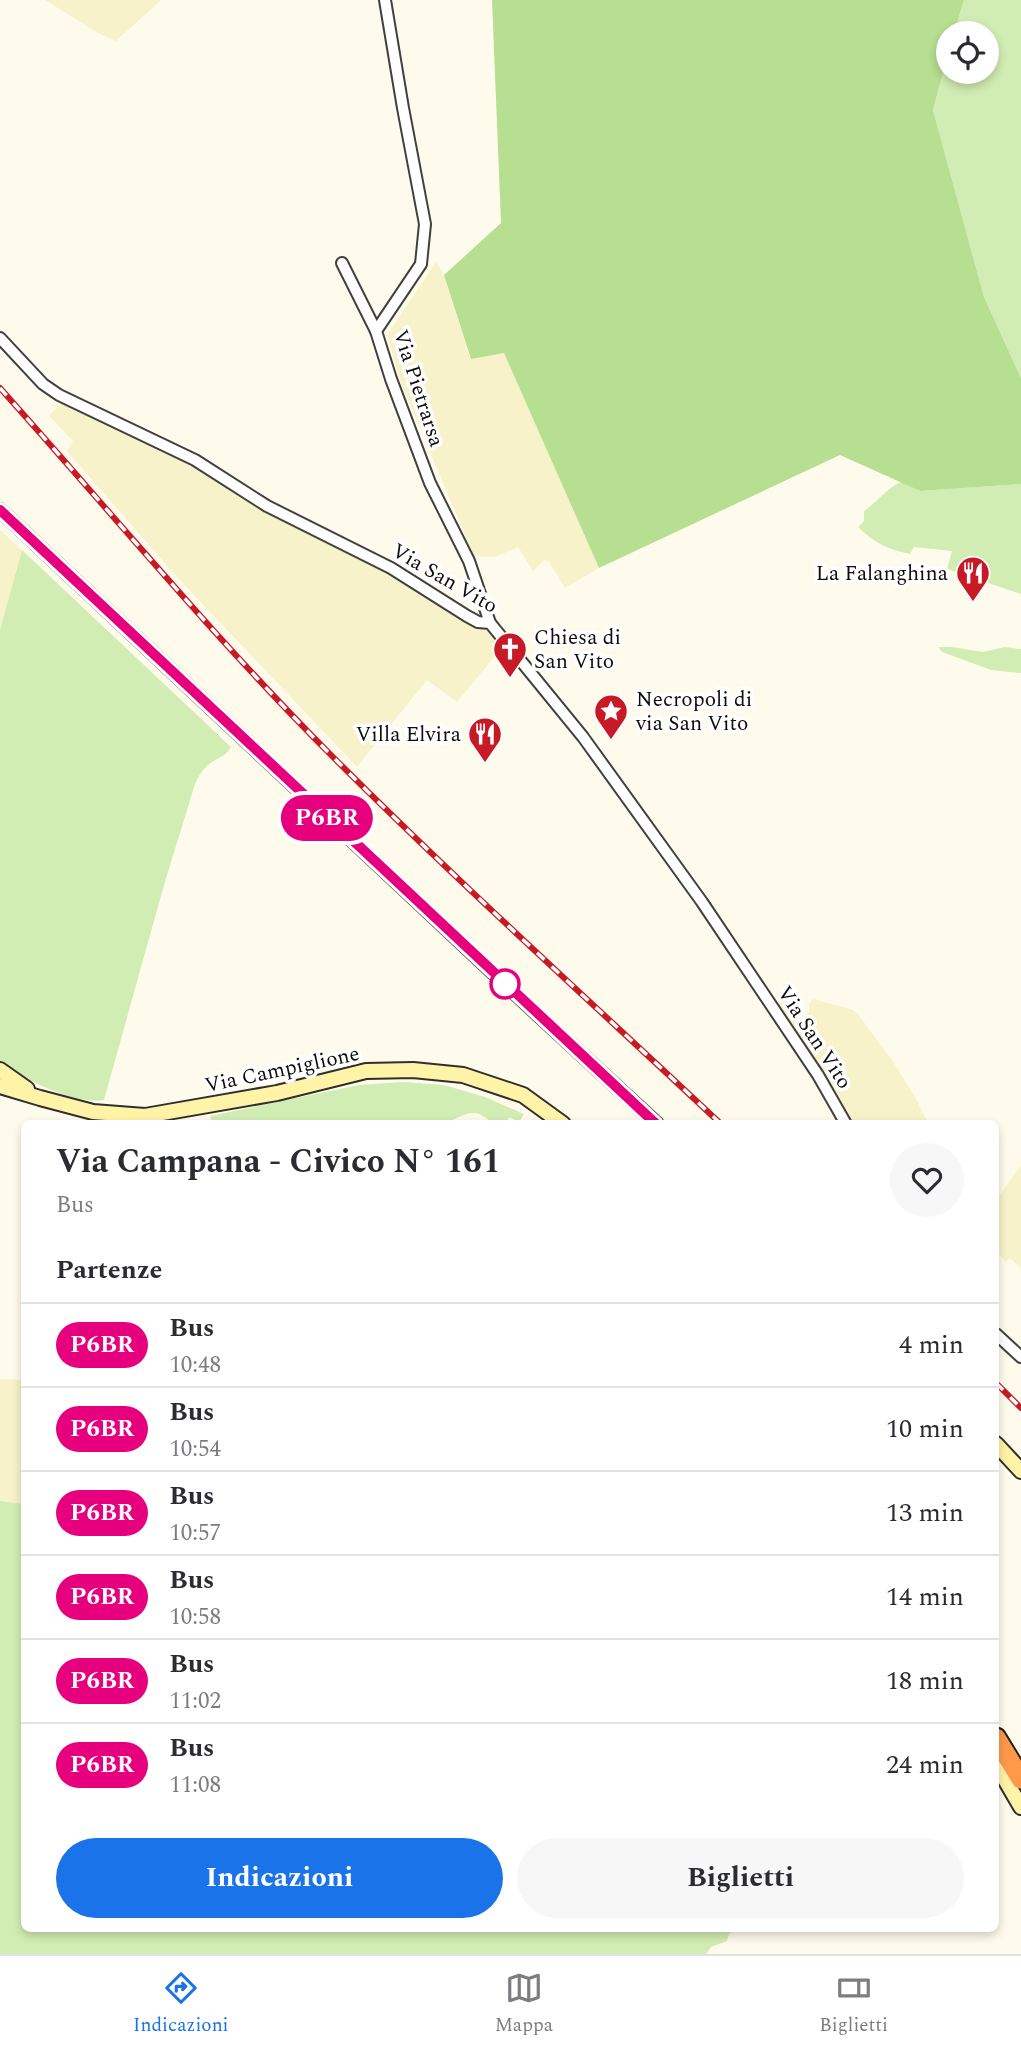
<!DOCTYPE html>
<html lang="it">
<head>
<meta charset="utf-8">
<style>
  :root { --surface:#fff; --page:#f7f7f7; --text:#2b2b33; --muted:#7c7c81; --line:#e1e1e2; --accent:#1a73e8 }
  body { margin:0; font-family:Spectral,serif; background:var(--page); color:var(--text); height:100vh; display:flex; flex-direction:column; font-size:26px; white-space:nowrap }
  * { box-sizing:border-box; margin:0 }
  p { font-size:23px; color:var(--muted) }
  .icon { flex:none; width:38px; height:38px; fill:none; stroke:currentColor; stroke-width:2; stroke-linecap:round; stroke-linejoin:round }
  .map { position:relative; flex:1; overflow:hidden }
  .drawer { position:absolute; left:21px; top:1120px; width:978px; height:812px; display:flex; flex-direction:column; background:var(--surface); border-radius:10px; box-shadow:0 4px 10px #0003 }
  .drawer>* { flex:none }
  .badge { padding:0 14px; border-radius:23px; font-size:24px; line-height:46px }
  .controls { position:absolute; left:936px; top:21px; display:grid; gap:14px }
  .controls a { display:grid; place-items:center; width:63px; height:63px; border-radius:50%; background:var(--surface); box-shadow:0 4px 10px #0003; font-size:35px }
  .map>.badge { position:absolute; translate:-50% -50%; box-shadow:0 0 0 4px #fff }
  h2 { padding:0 35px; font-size:26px; line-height:63px }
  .round { display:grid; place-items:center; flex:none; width:74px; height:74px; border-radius:37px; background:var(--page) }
  .head { display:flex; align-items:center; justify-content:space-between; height:119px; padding:0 35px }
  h1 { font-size:33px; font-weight:700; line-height:52px }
  .button { display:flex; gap:14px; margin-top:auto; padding:14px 35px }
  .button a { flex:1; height:80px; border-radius:42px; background:var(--accent); color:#fff; font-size:28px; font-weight:700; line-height:80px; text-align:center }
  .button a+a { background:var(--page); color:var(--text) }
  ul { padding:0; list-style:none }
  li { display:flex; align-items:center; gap:21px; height:84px; padding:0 35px; border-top:2px solid var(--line) }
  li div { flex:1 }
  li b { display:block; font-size:26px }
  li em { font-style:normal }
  li .badge { min-width:77px; font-weight:700; text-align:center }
  .dock { display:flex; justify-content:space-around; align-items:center; height:98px; border-top:2px solid var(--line); background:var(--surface); font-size:19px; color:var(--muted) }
  .dock a { display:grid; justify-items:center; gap:4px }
  .dock .current { color:var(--accent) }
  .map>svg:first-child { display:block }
</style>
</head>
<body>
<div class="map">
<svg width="1021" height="1954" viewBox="0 0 1021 1954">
  <rect width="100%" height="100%" fill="#fffbec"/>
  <g fill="#f7f2ca">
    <polygon points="45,0 161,0 116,41 98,33"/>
    <polygon points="436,262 444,275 470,358 504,352 599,568 565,588 549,562 544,560 533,571 518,547 495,557 474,556 400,381 387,335"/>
    <polygon points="61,403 183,459 229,487 489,625 505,644 457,702 427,680 357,767 176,576 67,451 73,441 49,416"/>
    <polygon points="0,530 22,550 0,630"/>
    <polygon points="813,999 851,1009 857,1013 894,1063 915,1097 928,1123 852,1123 825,1077 778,1004 785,1001 787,1004 789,1014 795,1023 802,1020 809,1011 809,1004"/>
    <polygon points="1021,1165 1021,1268 1010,1258 1006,1262 996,1252 996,1200"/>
    <polygon points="0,1379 24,1380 24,1504 0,1501"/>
  </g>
  <g fill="#d2edb3">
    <polygon points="964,0 1021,0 1021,378 984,297 933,110 948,54 948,72 987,72 987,33 954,33"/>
    <path d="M901,482L920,491L1021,484V594L947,569L952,551L914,547L910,554C889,550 874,543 858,527L864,521V511C877,502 887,488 901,482Z"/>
    <path d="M22,550L231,747C226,757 216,758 208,765C202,770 198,777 195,784L164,885L104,1100C72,1105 26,1079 0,1063V630Z"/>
    <polygon points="938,647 952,647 983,652 1005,647 1021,649 1021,673 991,670 942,652"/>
    <path d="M403,1082L444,1085L485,1097L524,1114L519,1122L509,1117L506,1124C489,1124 492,1120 479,1114C469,1110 454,1119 446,1124L212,1123L210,1116L359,1085Z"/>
    <polygon points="0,1501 24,1504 24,1928 736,1929 729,1934 727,1941 711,1947 706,1954 0,1954"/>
  </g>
  <polygon fill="#b6df91" points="492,0 964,0 954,33 948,33 948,54 933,110 984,297 1021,378 1021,484 920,491 840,455 599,568 504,353 471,359 444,275 501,223"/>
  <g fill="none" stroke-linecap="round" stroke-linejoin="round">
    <g stroke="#404040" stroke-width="14">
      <g id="minor">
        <polyline points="385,0 403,108 425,224 421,264 376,331 391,379 430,483 469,561 490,623"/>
        <polyline points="342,263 376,331"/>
        <polyline points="0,338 43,384 59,395 195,460 267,506 391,568 467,616 478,622 490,623 583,737 702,902 818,1075 846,1124"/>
        <polyline points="996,1334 1021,1357"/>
      </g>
    </g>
    <g stroke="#404040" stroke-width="16">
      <polyline id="tertiary" points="0,510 531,1008 657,1124"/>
    </g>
    <g stroke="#2f2f2f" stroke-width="18">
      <g id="secondary">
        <polyline points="0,1070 27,1089"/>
        <polyline points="0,1086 40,1098 93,1112 145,1116 277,1093 366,1071 413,1070 463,1075 523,1095 563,1124"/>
        <polyline points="996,1444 1021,1471"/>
        <polyline points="996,1764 1021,1807"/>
      </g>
    </g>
    <g stroke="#1e1e1e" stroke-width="23">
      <polyline id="motorway" points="996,1738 1021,1779"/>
    </g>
    <use href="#minor" stroke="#fff" stroke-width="10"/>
    <use href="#tertiary" stroke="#fff" stroke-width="12"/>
    <use href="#secondary" stroke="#fff3a7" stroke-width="14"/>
    <use href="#motorway" stroke="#ff994a" stroke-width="19"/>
    <g stroke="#c81926" stroke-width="6">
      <g id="rail">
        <path d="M0,388C110,511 216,640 333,757C459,883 591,1002 721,1124"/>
        <polyline points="996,1383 1021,1408"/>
      </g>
    </g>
    <use href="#rail" stroke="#fff" stroke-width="3.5" stroke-dasharray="10" stroke-linecap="butt"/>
  </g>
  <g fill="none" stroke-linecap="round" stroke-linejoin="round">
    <g stroke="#fff" stroke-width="16">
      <polyline id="line" points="0,510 656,1124"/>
    </g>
    <use href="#line" stroke="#e6007e" stroke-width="10"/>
  </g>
  <defs>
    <g id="restaurant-pin" transform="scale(1.75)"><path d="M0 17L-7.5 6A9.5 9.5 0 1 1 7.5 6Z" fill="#c81926" stroke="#fff"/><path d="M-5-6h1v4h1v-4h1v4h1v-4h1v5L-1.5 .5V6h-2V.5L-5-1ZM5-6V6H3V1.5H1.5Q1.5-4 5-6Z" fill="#fff"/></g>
    <g id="church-pin" transform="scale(1.75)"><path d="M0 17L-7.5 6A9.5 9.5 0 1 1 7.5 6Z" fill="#c81926" stroke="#fff"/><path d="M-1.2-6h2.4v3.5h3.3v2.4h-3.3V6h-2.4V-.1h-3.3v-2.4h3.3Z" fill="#fff"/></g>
    <g id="sight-pin" transform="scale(1.75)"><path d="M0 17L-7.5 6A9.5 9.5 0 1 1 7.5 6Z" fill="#c81926" stroke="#fff"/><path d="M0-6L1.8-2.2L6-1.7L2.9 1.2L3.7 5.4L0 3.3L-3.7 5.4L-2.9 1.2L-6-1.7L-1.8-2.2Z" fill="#fff"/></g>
  </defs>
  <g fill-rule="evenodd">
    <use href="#restaurant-pin" x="973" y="573"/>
    <use href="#church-pin" x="510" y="649"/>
    <use href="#sight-pin" x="611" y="711"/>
    <use href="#restaurant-pin" x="485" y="734"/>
  </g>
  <circle fill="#fff" stroke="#e6007e" stroke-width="3.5" cx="505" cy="984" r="14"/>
  <g text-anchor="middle" stroke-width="7" stroke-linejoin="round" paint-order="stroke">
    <g font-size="21" fill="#0d0d0d" stroke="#fff">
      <text transform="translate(419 388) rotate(72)" y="7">Via Pietrarsa</text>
      <text transform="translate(445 578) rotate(30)" y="7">Via San Vito</text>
      <text transform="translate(815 1037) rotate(57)" y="7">Via San Vito</text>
      <text transform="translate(282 1069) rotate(-12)" y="7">Via Campiglione</text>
    </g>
    <g font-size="21" fill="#0d0d0d" stroke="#fff" text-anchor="end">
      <text x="948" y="580">La Falanghina</text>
      <text x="534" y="644" text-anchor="start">Chiesa di<tspan x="534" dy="24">San Vito</tspan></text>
      <text x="636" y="706" text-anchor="start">Necropoli di<tspan x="636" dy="24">via San Vito</tspan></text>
      <text x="461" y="741">Villa Elvira</text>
    </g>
  </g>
</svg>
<div class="controls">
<a><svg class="icon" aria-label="locate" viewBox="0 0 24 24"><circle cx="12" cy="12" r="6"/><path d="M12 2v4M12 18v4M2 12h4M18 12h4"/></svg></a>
</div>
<b class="badge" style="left:327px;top:818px;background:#e6007e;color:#fff">P6BR</b>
<section class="drawer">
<div class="head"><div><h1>Via Campana - Civico N° 161</h1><p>Bus</p></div><a class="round"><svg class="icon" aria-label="heart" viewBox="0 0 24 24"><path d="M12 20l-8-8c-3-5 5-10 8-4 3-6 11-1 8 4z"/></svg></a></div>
<h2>Partenze</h2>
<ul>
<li><span class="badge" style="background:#e6007e;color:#fff">P6BR</span><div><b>Bus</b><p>10:48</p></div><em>4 min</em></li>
<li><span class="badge" style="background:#e6007e;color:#fff">P6BR</span><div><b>Bus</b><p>10:54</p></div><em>10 min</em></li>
<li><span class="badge" style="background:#e6007e;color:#fff">P6BR</span><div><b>Bus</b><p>10:57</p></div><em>13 min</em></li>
<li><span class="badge" style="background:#e6007e;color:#fff">P6BR</span><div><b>Bus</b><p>10:58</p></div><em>14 min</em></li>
<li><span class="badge" style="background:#e6007e;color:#fff">P6BR</span><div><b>Bus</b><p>11:02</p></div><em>18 min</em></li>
<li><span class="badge" style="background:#e6007e;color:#fff">P6BR</span><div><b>Bus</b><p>11:08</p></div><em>24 min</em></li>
</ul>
<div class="button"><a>Indicazioni</a><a>Biglietti</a></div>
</section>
</div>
<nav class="dock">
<a class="current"><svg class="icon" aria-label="directions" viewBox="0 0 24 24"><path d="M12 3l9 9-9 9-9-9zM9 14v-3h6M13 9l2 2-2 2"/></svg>Indicazioni</a>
<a><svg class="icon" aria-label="map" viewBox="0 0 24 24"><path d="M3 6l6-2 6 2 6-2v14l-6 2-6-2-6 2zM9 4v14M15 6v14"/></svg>Mappa</a>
<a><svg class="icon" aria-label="tickets" viewBox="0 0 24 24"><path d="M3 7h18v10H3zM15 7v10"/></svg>Biglietti</a>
</nav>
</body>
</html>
